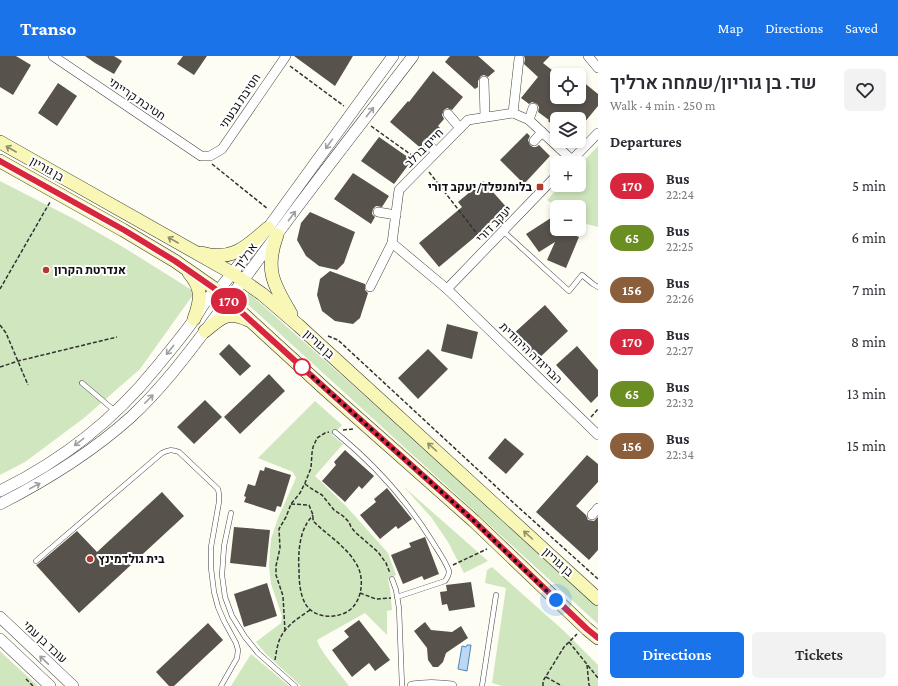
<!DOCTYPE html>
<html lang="en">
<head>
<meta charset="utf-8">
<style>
  :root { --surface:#fff; --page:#f2f2f3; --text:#2b2b33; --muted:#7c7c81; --accent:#1a73e8 }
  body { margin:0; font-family:"Crimson Pro",Heebo,serif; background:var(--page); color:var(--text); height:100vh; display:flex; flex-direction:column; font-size:15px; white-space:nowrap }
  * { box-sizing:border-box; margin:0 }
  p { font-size:13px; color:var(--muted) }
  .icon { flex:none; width:22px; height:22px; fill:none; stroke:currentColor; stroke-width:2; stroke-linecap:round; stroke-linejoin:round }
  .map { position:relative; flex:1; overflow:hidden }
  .drawer { display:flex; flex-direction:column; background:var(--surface); width:300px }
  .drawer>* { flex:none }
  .badge { padding:0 8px; border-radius:13px; font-size:14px; line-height:26px }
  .tools { position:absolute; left:550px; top:12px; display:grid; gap:8px }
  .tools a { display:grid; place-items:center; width:36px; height:36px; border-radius:6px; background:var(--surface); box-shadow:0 2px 6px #0003; font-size:20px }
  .you { position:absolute; width:20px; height:20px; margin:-10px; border:3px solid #fff; border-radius:50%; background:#1a73e8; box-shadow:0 0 0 6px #1a73e833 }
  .map>.badge { position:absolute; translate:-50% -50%; box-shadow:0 0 0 2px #fff }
  h2 { padding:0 12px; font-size:15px; line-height:36px }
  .round { display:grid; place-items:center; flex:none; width:42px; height:42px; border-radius:6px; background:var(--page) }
  .summary { display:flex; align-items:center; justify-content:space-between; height:68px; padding:0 12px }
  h1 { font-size:19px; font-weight:600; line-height:30px }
  .cta { display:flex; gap:8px; margin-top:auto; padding:8px 12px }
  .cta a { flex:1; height:46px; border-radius:6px; background:var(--accent); color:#fff; font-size:16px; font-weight:600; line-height:46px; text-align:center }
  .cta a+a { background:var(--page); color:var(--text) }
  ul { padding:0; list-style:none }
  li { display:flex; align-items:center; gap:12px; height:52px; padding:0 12px }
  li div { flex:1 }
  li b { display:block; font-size:15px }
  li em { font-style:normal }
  li .badge { min-width:44px; font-weight:700; text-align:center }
  header { display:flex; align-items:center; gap:24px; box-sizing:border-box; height:56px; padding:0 20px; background:var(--accent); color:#fff }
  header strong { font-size:19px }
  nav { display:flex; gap:22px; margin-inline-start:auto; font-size:14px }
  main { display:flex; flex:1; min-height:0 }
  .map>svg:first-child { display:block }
</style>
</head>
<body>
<header>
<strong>Transo</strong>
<nav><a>Map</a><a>Directions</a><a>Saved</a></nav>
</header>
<main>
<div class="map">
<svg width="598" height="630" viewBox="0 0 598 630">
  <rect width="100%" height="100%" fill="#fefdf4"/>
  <g fill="#d0e6bf">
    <polygon points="598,90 598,171 579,166 579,151 557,151 547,144 561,129 579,129 579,110"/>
    <polygon points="0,125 76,164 123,191 195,236 140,313 84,362 25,406 0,419"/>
    <polygon points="249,237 531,488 598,550 598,568 242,243"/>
    <path d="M315,345L342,369L332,379L343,388L315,420L345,449L388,497L396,519L388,523L390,533L392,554L387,555V579L365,557L317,584C319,594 342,620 349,630H301L266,598L256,586L281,567L282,560L271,528L269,510L271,483L278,462L296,422L293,416L258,402Z"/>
    <polygon points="404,431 488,505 464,517 448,486 431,461"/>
    <polygon points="492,511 564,575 598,609 598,630 502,630 492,627 506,532 485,527 487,514"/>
    <polygon points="0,595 4,599 38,630 0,630"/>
    <polygon points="251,598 289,630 231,630"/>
  </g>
  <polygon fill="#bcd9f1" stroke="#4a87c2" points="467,589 471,589 467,615 458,613 462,590 466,591"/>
  <g fill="#58524d">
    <polygon points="0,0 16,0 31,9 13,39 0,31"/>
    <polygon points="85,0 114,0 122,5 114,18 95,7"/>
    <polygon points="183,0 207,0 194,19 177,8"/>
    <polygon points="294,0 353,0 335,30"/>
    <polygon points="450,0 478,0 495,15 488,21 484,19 481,20 478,25 478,31 475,33 445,6"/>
    <polygon points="524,0 550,0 543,7 557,18 557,41 579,41 579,28 582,25 598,38 598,50 579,73 579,63 557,63 557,73 548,65 549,64 538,56 539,51 537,48 532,46 529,48 521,42 538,21 524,8 525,3"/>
    <polygon points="433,15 463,41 452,54 447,52 444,54 442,59 444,63 438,70 440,72 431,83 427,82 424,84 422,87 422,90 424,92 423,94 390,66 408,45 409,46"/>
    <polygon points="58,27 77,40 57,70 38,57"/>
    <polygon points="527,77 530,80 528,84 530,89 533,91 536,91 539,89 550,100 524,128 500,104"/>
    <polygon points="379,81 412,104 394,128 361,105"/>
    <polygon points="353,117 389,140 382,151 376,150 373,153 372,158 375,161 371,168 334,143"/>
    <polygon points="483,125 509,154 484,176 482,175 439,211 419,187 462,151 458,146"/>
    <polygon points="310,156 355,176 344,207 337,214 319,210 306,200 297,184 301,167"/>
    <polygon points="557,158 557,173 562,173 563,175 579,181 566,212 547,204 555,186 539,196 526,178"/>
    <polygon points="330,215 365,228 365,234 368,237 360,262 353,268 335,265 322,255 317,239 320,223"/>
    <polygon points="545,249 568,275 537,304 513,278"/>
    <polygon points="447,268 478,276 472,303 441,295"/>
    <polygon points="229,288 251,310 240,320 219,298"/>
    <polygon points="577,290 598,314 598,340 591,347 556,309"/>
    <polygon points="428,293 448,313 418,343 398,322"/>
    <polygon points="269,318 285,335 240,378 224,361"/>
    <polygon points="205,344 222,361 194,388 177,371"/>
    <polygon points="505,382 524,398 506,418 488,402"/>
    <polygon points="345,394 374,420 362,433 359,430 345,446 322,425 336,409 334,406"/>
    <polygon points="587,399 598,408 598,426 576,450 586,459 588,464 594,465 598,461 598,494 589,504 536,456"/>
    <polygon points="265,411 291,419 281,451 277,450 275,456 244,446 246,441 244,440 248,428 255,430 260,414 264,415"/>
    <polygon points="387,432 412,463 398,473 396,470 380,483 360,459 376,446 374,443"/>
    <polygon points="162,436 184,460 79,557 36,509 38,508 77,475 97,496"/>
    <polygon points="234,471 270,474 266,511 230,507"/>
    <polygon points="425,481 439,518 424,524 422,520 403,528 391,499 411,491 409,487"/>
    <polygon points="471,526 475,551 449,555 447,548 442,549 440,536 447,535 446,529"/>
    <polygon points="267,527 277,560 244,571 234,538"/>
    <polygon points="359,564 390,604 375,615 369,607 352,621 332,594 349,581 344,575"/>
    <polygon points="425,566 431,574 452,576 461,570 468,582 446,597 443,606 438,611 433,611 428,604 427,592 414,575"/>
    <polygon points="208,567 223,584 174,630 169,630 156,616"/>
  </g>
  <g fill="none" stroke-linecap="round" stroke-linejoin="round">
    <g stroke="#434343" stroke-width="5.5">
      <g id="service">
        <polyline points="503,175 569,235 582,219 593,228 598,231"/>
        <polyline points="82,327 115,355"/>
        <path d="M335,376C373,407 406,443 432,485C438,495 445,504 449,515C449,519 448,521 445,525L397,541"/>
        <polyline points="231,457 224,490 222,519 225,541 232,560 245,581 258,597 295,630"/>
        <path d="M36,505L162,397C168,394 172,393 179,396L218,433L219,438V446L211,491V512L214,536L218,551L224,565L236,587L238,594L237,602L221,630"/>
        <polyline points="392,523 396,534 399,552 402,630"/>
        <polyline points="482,630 496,539"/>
      </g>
    </g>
    <g stroke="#434343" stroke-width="10">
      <g id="minor">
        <polyline points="53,0 201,100 210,100 222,93 286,0"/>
        <polyline points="588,0 598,12"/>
        <polyline points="484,25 485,61"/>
        <polyline points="513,57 519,3"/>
        <polyline points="448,58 460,72"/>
        <polyline points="529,64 533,52"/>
        <polyline points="534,85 542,76"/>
        <polyline points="428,88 436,96"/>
        <polyline points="572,104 529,64 513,57 468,64 399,134 392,187 447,233 598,379"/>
        <polyline points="569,107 598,77"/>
        <polyline points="378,156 396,159"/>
        <polyline points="370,231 392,187"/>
        <polyline points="447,233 557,119"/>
        <polyline points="592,459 598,452"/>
        <path d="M412,630C425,628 438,628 452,630"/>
      </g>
    </g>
    <g stroke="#434343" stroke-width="12">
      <g id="tertiary">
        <path d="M0,435C59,406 113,365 155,313C168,297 181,282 193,265C198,258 204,246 210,240C212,238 215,237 218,235L268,172L393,0"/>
        <path d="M0,448C47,424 92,396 131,361C160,334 184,303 208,271C231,240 255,209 278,177C322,117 368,59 413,0"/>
        <polyline points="0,561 73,630"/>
        <polyline points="0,583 50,630"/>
      </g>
    </g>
    <g stroke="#323232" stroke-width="14">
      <g id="secondary">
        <polyline points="0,86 232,217 262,238 298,269 598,543"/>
        <polyline points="0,105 123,174 175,205 218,235 325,333 474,465 587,573 598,582"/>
        <path d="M277,179C264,214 274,229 291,258"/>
        <path d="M201,197C232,206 246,191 268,172"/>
        <path d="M189,217C203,233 201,244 194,263"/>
        <path d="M205,275C221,262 227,254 248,264"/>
      </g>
    </g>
    <g stroke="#323232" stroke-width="1.5" stroke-dasharray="4 2" stroke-linecap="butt">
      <polyline points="290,10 344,50"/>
      <polyline points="371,70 417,103"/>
      <polyline points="212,108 268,153"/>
      <polyline points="429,116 482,184"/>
      <polyline points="0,233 50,146"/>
      <polyline points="0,269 6,277 28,329"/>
      <polyline points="328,280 338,284 517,450 598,523"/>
      <polyline points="0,311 18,305 117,281"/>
      <polyline points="591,361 598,353"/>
      <polyline points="343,374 353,373"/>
      <polyline points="305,428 312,433 322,439 334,454 343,460 349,466 351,471 355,476 378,496 386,507 390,517"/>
      <path d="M291,448L309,449L313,459V465C328,480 348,491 358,511C364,524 362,543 351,553C338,564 313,563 305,547C300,538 299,525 299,514C298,501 299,481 306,469C307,466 310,463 313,459"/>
      <polyline points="453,509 487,493"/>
      <polyline points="360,537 376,543 391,542"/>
      <polyline points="285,575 283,540 276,519 276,510 280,492 279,473 286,461 291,448 300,437 305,427 311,412 312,397 313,391 317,382 325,377 329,376"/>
      <polyline points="569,586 598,622"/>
      <path d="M275,604C276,598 277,591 279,585C284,571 298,562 310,554"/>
      <polyline points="587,609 589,629 590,630"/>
      <polyline points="546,621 562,630"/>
      <polyline points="26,623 33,630"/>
      <polyline points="543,630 543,625 564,591 577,578"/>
    </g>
    <use href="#service" stroke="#fff" stroke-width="4.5"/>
    <use href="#minor" stroke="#fff" stroke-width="9"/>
    <use href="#tertiary" stroke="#fff" stroke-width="11"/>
    <use href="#secondary" stroke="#f8f7b5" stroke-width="13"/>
  </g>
  <defs><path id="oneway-shaft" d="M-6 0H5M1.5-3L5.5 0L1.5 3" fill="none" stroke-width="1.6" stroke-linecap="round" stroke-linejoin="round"/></defs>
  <g stroke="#9f9f9f">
    <use href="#oneway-shaft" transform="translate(370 56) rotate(-52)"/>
    <use href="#oneway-shaft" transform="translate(329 88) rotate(126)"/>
    <use href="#oneway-shaft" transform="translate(292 160) rotate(-53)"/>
    <use href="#oneway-shaft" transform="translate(170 294) rotate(129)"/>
    <use href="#oneway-shaft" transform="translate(149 343) rotate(-45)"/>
    <use href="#oneway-shaft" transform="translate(79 386) rotate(142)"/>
    <use href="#oneway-shaft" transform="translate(35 430) rotate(-28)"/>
    <use href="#oneway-shaft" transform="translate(44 604) rotate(-137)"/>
  </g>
  <g stroke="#908f6b">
    <use href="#oneway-shaft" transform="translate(11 93) rotate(-150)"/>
    <use href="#oneway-shaft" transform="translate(173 184) rotate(-150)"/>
    <use href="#oneway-shaft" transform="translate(432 391) rotate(-138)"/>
    <use href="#oneway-shaft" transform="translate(528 479) rotate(-138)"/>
  </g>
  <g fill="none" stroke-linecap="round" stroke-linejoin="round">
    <g stroke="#fff" stroke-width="9">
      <polyline id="line" points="0,105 124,174 175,205 218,235 325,332 474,465 587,573 598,582"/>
    </g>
    <use href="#line" stroke="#d7263d" stroke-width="6"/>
    <polyline stroke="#101010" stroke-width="4" stroke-dasharray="0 7.2" points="302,311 325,332 474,465 556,544"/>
  </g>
  <g fill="#b43933" stroke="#fff" stroke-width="1.5">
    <rect x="536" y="127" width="8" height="8" rx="2"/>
    <circle cx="46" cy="214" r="4"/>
    <circle cx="90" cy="503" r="4"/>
  </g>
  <circle fill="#fff" stroke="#d7263d" stroke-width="2" cx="302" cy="311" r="8"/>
  <g text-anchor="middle" stroke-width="4" stroke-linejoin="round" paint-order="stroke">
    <g font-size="12" fill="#101010" stroke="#fff">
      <text transform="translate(137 43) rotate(34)" y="4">חטיבת קרייתי</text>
      <text transform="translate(240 45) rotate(-56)" y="4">חטיבת גבעתי</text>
      <text transform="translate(424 92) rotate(-45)" y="4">חיים ברלב</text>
      <text transform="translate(47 113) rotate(30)" y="4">בן גוריון</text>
      <text transform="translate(494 168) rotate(-46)" y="4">יעקב דורי</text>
      <text transform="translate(246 200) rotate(-54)" y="4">ארליך</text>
      <text transform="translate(319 288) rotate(42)" y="4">בן גוריון</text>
      <text transform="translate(531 297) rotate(44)" y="4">הבריגדה היהודית</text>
      <text transform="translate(558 506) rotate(42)" y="4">בן גוריון</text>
      <text transform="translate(45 586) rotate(43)" y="4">עובד בן עמי</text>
    </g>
    <g font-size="12" font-weight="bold" fill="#101010" stroke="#fff" text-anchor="start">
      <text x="532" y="135" text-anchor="end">בלומנפלד/יעקב דורי</text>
      <text x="54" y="218">אנדרטת הקרון</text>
      <text x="98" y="507">בית גולדמינץ</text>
    </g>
  </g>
</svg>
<div class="tools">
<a><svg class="icon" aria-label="locate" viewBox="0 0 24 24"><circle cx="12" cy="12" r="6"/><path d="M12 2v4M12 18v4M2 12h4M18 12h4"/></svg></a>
<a><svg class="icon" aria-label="layers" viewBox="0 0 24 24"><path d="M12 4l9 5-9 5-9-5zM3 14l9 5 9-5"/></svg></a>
<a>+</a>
<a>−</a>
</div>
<div class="you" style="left:556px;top:544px"></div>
<b class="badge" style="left:229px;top:245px;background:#d7263d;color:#fff">170</b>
</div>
<section class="drawer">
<div class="summary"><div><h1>שד. בן גוריון/שמחה ארליך</h1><p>Walk · 4 min · 250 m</p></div><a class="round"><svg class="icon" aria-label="heart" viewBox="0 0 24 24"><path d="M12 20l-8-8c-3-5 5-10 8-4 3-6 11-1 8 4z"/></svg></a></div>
<h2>Departures</h2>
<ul>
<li><span class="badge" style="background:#d7263d;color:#fff">170</span><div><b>Bus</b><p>22:24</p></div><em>5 min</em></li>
<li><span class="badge" style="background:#6b8e23;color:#fff">65</span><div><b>Bus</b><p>22:25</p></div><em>6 min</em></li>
<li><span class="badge" style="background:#8b5e3c;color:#fff">156</span><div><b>Bus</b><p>22:26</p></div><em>7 min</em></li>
<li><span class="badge" style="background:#d7263d;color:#fff">170</span><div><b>Bus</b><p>22:27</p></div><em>8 min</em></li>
<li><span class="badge" style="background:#6b8e23;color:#fff">65</span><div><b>Bus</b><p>22:32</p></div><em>13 min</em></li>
<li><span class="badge" style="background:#8b5e3c;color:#fff">156</span><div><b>Bus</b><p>22:34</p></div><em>15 min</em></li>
</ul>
<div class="cta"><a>Directions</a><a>Tickets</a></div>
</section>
</main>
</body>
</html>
